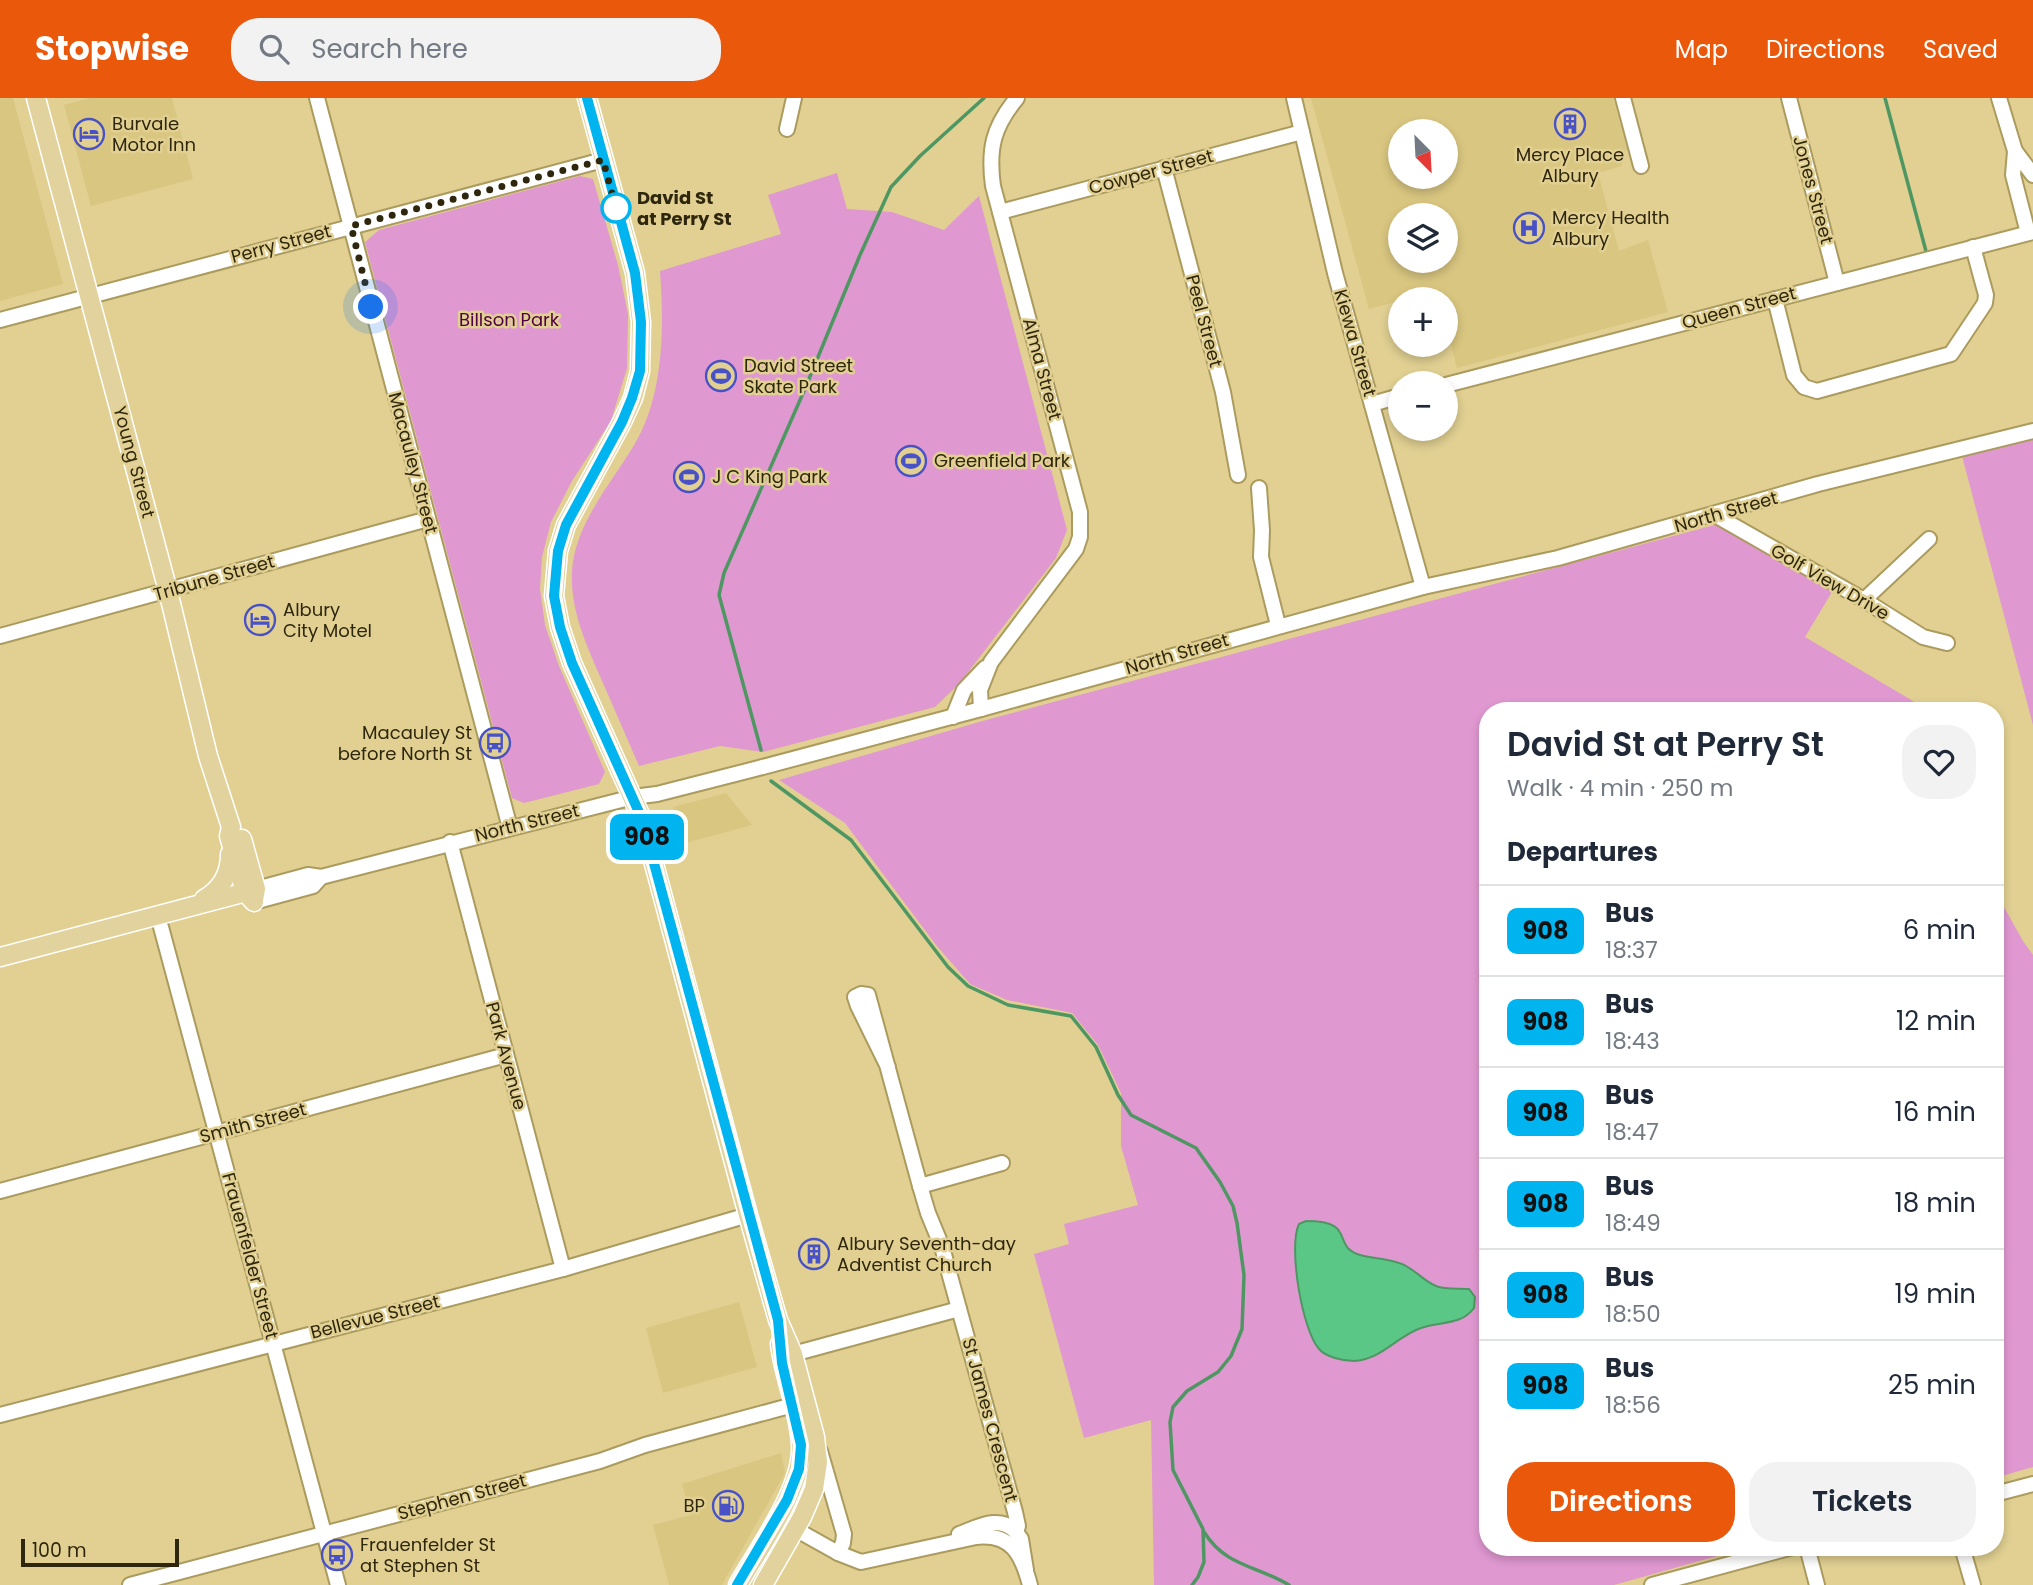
<!DOCTYPE html>
<html lang="en">
<head>
<meta charset="utf-8">
<style>
  :root { --surface:#fff; --page:#f2f2f3; --text:#1f2937; --muted:#747a83; --line:#e0e1e3; --accent:#ea580c }
  body { margin:0; font-family:Poppins,sans-serif; background:var(--page); color:var(--text); height:100vh; display:flex; flex-direction:column; font-size:26px; white-space:nowrap }
  * { box-sizing:border-box; margin:0 }
  p { font-size:23px; color:var(--muted) }
  .icon { flex:none; width:38px; height:38px; fill:none; stroke:currentColor; stroke-width:2; stroke-linecap:round; stroke-linejoin:round }
  .map { position:relative; flex:1; overflow:hidden }
  .sheet { position:absolute; left:1479px; top:604px; width:525px; height:854px; display:flex; flex-direction:column; background:var(--surface); border-radius:28px; box-shadow:0 4px 10px #0003 }
  .sheet>* { flex:none }
  .badge { padding:0 14px; border-radius:10px; font-size:24px; line-height:46px }
  .needle { width:46px; rotate:156deg }
  .controls { position:absolute; left:1388px; top:21px; display:grid; gap:14px }
  .controls a { display:grid; place-items:center; width:70px; height:70px; border-radius:50%; background:var(--surface); box-shadow:0 4px 10px #0003; font-size:35px }
  .scale { position:absolute; left:21px; bottom:18px; width:158px; box-sizing:border-box; padding-left:7px; border:4px solid #2e270e; border-top:0; font-size:19px; line-height:24px; white-space:nowrap; color:#2e270e; -webkit-text-stroke:5px #e1d092; paint-order:stroke }
  .you { position:absolute; width:35px; height:35px; margin:-18px; border:5px solid #fff; border-radius:50%; background:#1a73e8; box-shadow:0 0 0 10px #1a73e833 }
  .map>.badge { position:absolute; translate:-50% -50%; box-shadow:0 0 0 4px #fff }
  h2 { padding:0 28px; font-size:26px; line-height:63px }
  .round { display:grid; place-items:center; flex:none; width:74px; height:74px; border-radius:28px; background:var(--page) }
  .headline { display:flex; align-items:center; justify-content:space-between; height:119px; padding:0 28px }
  h1 { font-size:33px; font-weight:600; line-height:52px }
  .action { display:flex; gap:14px; margin-top:auto; padding:14px 28px }
  .action a { flex:1; height:80px; border-radius:28px; background:var(--accent); color:#fff; font-size:28px; font-weight:600; line-height:80px; text-align:center }
  .action a+a { background:var(--page); color:var(--text) }
  ul { padding:0; list-style:none }
  li { display:flex; align-items:center; gap:21px; height:91px; padding:0 28px; border-top:2px solid var(--line) }
  li div { flex:1 }
  li b { display:block; font-size:26px }
  li em { font-style:normal }
  li .badge { min-width:77px; font-weight:700; text-align:center }
  header { display:flex; align-items:center; gap:42px; box-sizing:border-box; height:98px; padding:0 35px; background:var(--accent); color:#fff }
  header strong { font-size:33px }
  nav { display:flex; gap:38px; margin-inline-start:auto; font-size:24px }
  .search { width:490px; height:63px; background:var(--page); display:flex; align-items:center; gap:18px; box-sizing:border-box; padding:0 24px; border-radius:28px; color:var(--muted); font-size:26px }
  .map>svg:first-child { display:block }
</style>
</head>
<body>
<header>
<strong>Stopwise</strong>
<div class="search"><svg class="icon" aria-label="search" viewBox="0 0 24 24"><circle cx="10" cy="10" r="6"/><path d="M15 15l6 6"/></svg>Search here</div>
<nav><a>Map</a><a>Directions</a><a>Saved</a></nav>
</header>
<div class="map">
<svg width="2033" height="1487" viewBox="0 0 2033 1487">
  <rect width="100%" height="100%" fill="#e1d092"/>
  <g fill="#d9c680" fill-rule="evenodd">
    <polygon points="0,0 13,0 63,186 0,203"/>
    <polygon points="90,0 172,0 193,81 91,108 64,7"/>
    <path d="M1311,0H1613L1627,51L1622,59V68L1598,75L1619,153L1648,142L1668,214L1457,270L1446,227V201H1438L1436,193L1369,211ZM1446,33V79H1400V33ZM1446,117V163H1400V117Z"/>
    <polygon points="726,695 752,727 682,746 673,709"/>
    <polygon points="739,1204 757,1269 663,1295 646,1230"/>
    <polygon points="781,1355 785,1375 722,1487 669,1487 653,1427 691,1417 682,1386"/>
  </g>
  <g fill="#e098d1">
    <path d="M837,75L847,111L892,114L944,132L979,98L1067,432L1056,460L959,586L935,609L763,654L720,648L639,668C627,640 615,613 603,585C587,548 570,514 572,473C575,423 615,382 638,340C664,292 664,226 660,173L781,136L768,97Z"/>
    <polygon points="580,78 593,81 618,167 628,216 627,270 611,323 572,383 551,424 542,459 540,491 545,527 559,568 605,674 599,686 524,705 512,700 365,144 379,132"/>
    <polygon points="2033,342 2033,627 1962,358"/>
    <polygon points="1718,426 1832,494 1805,539 1928,612 1488,612 1488,1449 1749,1449 1614,1487 1154,1487 1151,1322 1084,1340 1034,1156 1069,1146 1064,1126 1138,1107 1121,1048 1121,995 1098,947 1072,915 1007,902 970,886 936,847 845,725 779,682 986,622"/>
    <polygon points="1995,793 2023,843 2033,857 2033,1369 1995,1380"/>
  </g>
  <path fill="#5bc786" stroke="#4e9762" stroke-width="2" d="M1306,1123C1356,1123 1332,1146 1357,1156C1367,1160 1386,1160 1399,1165C1413,1169 1423,1183 1436,1188C1446,1192 1459,1190 1469,1191L1475,1199L1474,1210C1461,1228 1439,1223 1421,1230C1397,1238 1381,1262 1354,1263C1343,1263 1326,1259 1319,1251C1302,1232 1288,1148 1299,1126Z"/>
  <g fill="none" stroke-linecap="round" stroke-linejoin="round">
    <g stroke="#4e9762" stroke-width="3.5">
      <polyline points="1885,0 1927,157"/>
      <polyline points="761,652 719,497 724,475 804,293 860,157 891,89 920,58 984,0"/>
      <polyline points="771,683 851,742 948,869 968,888 1008,907 1071,918 1096,949 1118,997 1131,1017 1196,1050 1220,1084 1233,1108 1237,1125 1244,1177 1242,1231 1231,1258 1218,1274 1187,1293 1173,1309 1170,1324 1173,1372 1203,1431 1204,1464 1198,1479 1192,1487"/>
      <path d="M1204,1434C1226,1469 1256,1467 1289,1487"/>
    </g>
    <g stroke="#ab9b5e" stroke-width="18">
      <g id="minor">
        <polyline points="317,0 510,730"/>
        <polyline points="1294,0 1335,175 1423,489"/>
        <polyline points="1623,0 1641,68"/>
        <polyline points="1789,0 1837,185"/>
        <polyline points="1999,0 2015,53 2033,77"/>
        <polyline points="787,31 794,0"/>
        <polyline points="2015,53 2013,77 2028,135"/>
        <polyline points="1164,70 1223,294 1238,377"/>
        <polyline points="1000,114 1302,34"/>
        <polyline points="1775,201 1794,277 1804,289 1817,293 1951,256 1985,205 1986,197 1973,149"/>
        <polyline points="0,222 603,62"/>
        <polyline points="1446,287 2033,134"/>
        <polyline points="1372,306 1400,298"/>
        <polyline points="1259,390 1262,432 1261,459 1278,527"/>
        <polyline points="1715,417 1864,502 1923,539 1947,545"/>
        <polyline points="1864,502 1929,441"/>
        <polyline points="0,538 428,421"/>
        <path d="M981,611L980,592L991,564L1076,451L1080,439V414L993,88C988,51 993,29 1017,0"/>
        <polyline points="953,619 964,592 985,570"/>
        <polyline points="450,744 563,1171"/>
        <polyline points="256,791 308,777 321,779 633,699 657,696 755,671 981,611 1423,489 1558,460 1818,386 2033,333"/>
        <polyline points="254,804 313,788 321,779"/>
        <polyline points="161,829 338,1487"/>
        <polyline points="888,969 858,908 855,899 861,896 868,897 920,1088 928,1115 942,1149 1015,1414 1018,1428 1016,1434 1021,1441 1026,1472"/>
        <polyline points="920,1088 1002,1065"/>
        <polyline points="0,1093 506,957"/>
        <polyline points="793,1256 959,1211"/>
        <polyline points="0,1317 563,1171 748,1117"/>
        <polyline points="820,1353 844,1436 843,1445 838,1455"/>
        <polyline points="1995,1396 2033,1386"/>
        <path d="M795,1431L838,1455L861,1464L976,1439C1012,1435 1022,1457 1030,1487"/>
        <path d="M959,1436C978,1429 1000,1416 1016,1434"/>
        <polyline points="1807,1449 1817,1487"/>
        <polyline points="1962,1449 1973,1487"/>
        <polyline points="130,1487 600,1363 645,1347 793,1307"/>
        <polyline points="1652,1487 1793,1449"/>
      </g>
    </g>
    <g stroke="#fff" stroke-width="21">
      <g id="major">
        <polyline points="36,0 168,493 208,658 231,729 229,738 245,794 254,804"/>
        <polyline points="587,0 635,175 641,224 640,273 633,300 622,324 566,427 558,453 554,498 560,529 572,565 642,721 748,1117 778,1222 793,1256 815,1339 818,1364 814,1391 802,1419 763,1487"/>
        <polyline points="242,741 256,791 254,802"/>
        <path d="M204,801C222,791 230,776 230,756"/>
        <polyline points="0,859 254,792"/>
        <path d="M738,1487C759,1450 804,1389 801,1346C799,1312 784,1280 780,1246"/>
      </g>
    </g>
    <use href="#minor" stroke="#fff" stroke-width="14"/>
    <use href="#major" stroke="#e2d39e" stroke-width="18"/>
  </g>
  <g fill="none" stroke-linecap="round" stroke-linejoin="round">
    <g stroke="#fff" stroke-width="16">
      <polyline id="line" points="587,0 635,175 641,224 640,273 632,300 622,324 566,427 558,453 554,498 560,529 572,565 642,721 778,1222 782,1265 801,1347 799,1371 787,1402 737,1487"/>
    </g>
    <use href="#line" stroke="#00b5ef" stroke-width="10"/>
    <polyline stroke="#2e270e" stroke-width="7" stroke-dasharray="0 12.6" points="371,209 351,128 603,62 616,110"/>
  </g>
  <defs>
    <g id="building-ring" transform="scale(1.575)"><circle r="9.5" fill="#e1d092" stroke="#4851c6" stroke-width="1.5"/><path d="M-4-6H4V6H1V3H-1V6H-4ZM-2.5-4.3h1.7v1.8h-1.7ZM.8-4.3h1.7v1.8H.8ZM-2.5-1h1.7V.8h-1.7ZM.8-1h1.7V.8H.8Z" fill="#4851c6"/></g>
    <g id="hotel-ring" transform="scale(1.575)"><circle r="9.5" fill="#e1d092" stroke="#4851c6" stroke-width="1.5"/><path d="M-6-4.5h1.5V1H6V5H4.5V3h-9V5H-6ZM-4 0a1.8 1.8 0 1 1 3.6 0ZM.5 0V-2.5h3Q6-2.5 6 0Z" fill="#4851c6"/></g>
    <g id="hospital-ring" transform="scale(1.575)"><circle r="9.5" fill="#e1d092" stroke="#4851c6" stroke-width="1.5"/><path d="M-5-5h3v3.5h4V-5h3V5h-3V1.5h-4V5h-3Z" fill="#4851c6"/></g>
    <g id="stadium-ring" transform="scale(1.575)"><circle r="9.5" fill="#e1d092" stroke="#4851c6" stroke-width="1.5"/><path d="M0-5a6.5 5 0 1 0 0 10a6.5 5 0 1 0 0-10ZM-3.5-1.8h7v3.6h-7Z" fill="#4851c6"/></g>
    <g id="bus-ring" transform="scale(1.575)"><circle r="9.5" fill="#e1d092" stroke="#4851c6" stroke-width="1.5"/><path d="M-5-6H5V4H4V6H2V4H-2V6H-4V4H-5ZM-3.5-4V0h7V-4ZM-3.5 1.2v1.5H-2V1.2ZM2 1.2v1.5H3.5V1.2Z" fill="#4851c6"/></g>
    <g id="fuel-ring" transform="scale(1.575)"><circle r="9.5" fill="#e1d092" stroke="#4851c6" stroke-width="1.5"/><path d="M-5.5-6h7V0h2V4h1.3V-2.5L3-4.5l.8-.8L6-3V5H2.5V1h-1V6h-7ZM-4.2-4.7v3.2H.2V-4.7Z" fill="#4851c6"/></g>
  </defs>
  <g fill-rule="evenodd">
    <use href="#building-ring" x="1570" y="26"/>
    <use href="#hotel-ring" x="89" y="36"/>
    <use href="#hospital-ring" x="1529" y="130"/>
    <use href="#stadium-ring" x="721" y="278"/>
    <use href="#stadium-ring" x="911" y="363"/>
    <use href="#stadium-ring" x="689" y="379"/>
    <use href="#hotel-ring" x="260" y="522"/>
    <use href="#bus-ring" x="495" y="645"/>
    <use href="#building-ring" x="814" y="1156"/>
    <use href="#fuel-ring" x="728" y="1408"/>
    <use href="#bus-ring" x="337" y="1457"/>
  </g>
  <circle fill="#fff" stroke="#00b5ef" stroke-width="3.5" cx="616" cy="110" r="14"/>
  <g text-anchor="middle" stroke-width="5" stroke-linejoin="round" paint-order="stroke">
    <g font-size="18" fill="#2e270e" stroke="#e1d092" text-anchor="start">
      <text x="112" y="32">Burvale<tspan x="112" dy="21">Motor Inn</tspan></text>
      <text x="1570" y="63" text-anchor="middle">Mercy Place<tspan x="1570" dy="21">Albury</tspan></text>
      <text x="1552" y="126">Mercy Health<tspan x="1552" dy="21">Albury</tspan></text>
      <text x="744" y="274">David Street<tspan x="744" dy="21">Skate Park</tspan></text>
      <text x="934" y="369">Greenfield Park</text>
      <text x="712" y="385">J C King Park</text>
      <text x="283" y="518">Albury<tspan x="283" dy="21">City Motel</tspan></text>
      <text x="472" y="641" text-anchor="end">Macauley St<tspan x="472" dy="21">before North St</tspan></text>
      <text x="837" y="1152">Albury Seventh-day<tspan x="837" dy="21">Adventist Church</tspan></text>
      <text x="705" y="1414" text-anchor="end">BP</text>
      <text x="360" y="1453">Frauenfelder St<tspan x="360" dy="21">at Stephen St</tspan></text>
    </g>
    <g font-size="18" fill="#2e270e" stroke="#e1d092">
      <text transform="translate(1151 74) rotate(-15)" y="6">Cowper Street</text>
      <text transform="translate(1813 92) rotate(75)" y="6">Jones Street</text>
      <text transform="translate(281 146) rotate(-15)" y="6">Perry Street</text>
      <text transform="translate(1739 210) rotate(-15)" y="6">Queen Street</text>
      <text transform="translate(1204 223) rotate(75)" y="6">Peel Street</text>
      <text transform="translate(1355 245) rotate(74)" y="6">Kiewa Street</text>
      <text transform="translate(1042 271) rotate(75)" y="6">Alma Street</text>
      <text transform="translate(134 364) rotate(75)" y="6">Young Street</text>
      <text transform="translate(413 365) rotate(75)" y="6">Macauley Street</text>
      <text transform="translate(1726 414) rotate(-16)" y="6">North Street</text>
      <text transform="translate(214 480) rotate(-16)" y="6">Tribune Street</text>
      <text transform="translate(1830 484) rotate(30)" y="6">Golf View Drive</text>
      <text transform="translate(1177 556) rotate(-16)" y="6">North Street</text>
      <text transform="translate(527 725) rotate(-14)" y="6">North Street</text>
      <text transform="translate(506 958) rotate(75)" y="6">Park Avenue</text>
      <text transform="translate(253 1025) rotate(-15)" y="6">Smith Street</text>
      <text transform="translate(250 1158) rotate(75)" y="6">Frauenfelder Street</text>
      <text transform="translate(375 1219) rotate(-14)" y="6">Bellevue Street</text>
      <text transform="translate(990 1322) rotate(75)" y="6">St James Crescent</text>
      <text transform="translate(462 1399) rotate(-15)" y="6">Stephen Street</text>
    </g>
    <g font-size="18" font-weight="bold" fill="#2e270e" stroke="#e1d092" text-anchor="start">
      <text x="637" y="106">David St<tspan x="637" dy="21">at Perry St</tspan></text>
    </g>
    <g font-size="18" fill="#500047" stroke="#e1d092">
      <text x="509" y="228">Billson Park</text>
    </g>
  </g>
</svg>
<div class="controls">
<a><svg class="needle" viewBox="-14 -14 28 28"><path d="M0-13l5 13h-10z" fill="#e53935"/><path d="M0 13l5-13h-10z" fill="#747a83"/></svg></a>
<a><svg class="icon" aria-label="layers" viewBox="0 0 24 24"><path d="M12 4l9 5-9 5-9-5zM3 14l9 5 9-5"/></svg></a>
<a>+</a>
<a>−</a>
</div>
<div class="scale">100 m</div>
<div class="you" style="left:371px;top:209px"></div>
<b class="badge" style="left:647px;top:739px;background:#00b5ef;color:#111">908</b>
<section class="sheet">
<div class="headline"><div><h1>David St at Perry St</h1><p>Walk · 4 min · 250 m</p></div><a class="round"><svg class="icon" aria-label="heart" viewBox="0 0 24 24"><path d="M12 20l-8-8c-3-5 5-10 8-4 3-6 11-1 8 4z"/></svg></a></div>
<h2>Departures</h2>
<ul>
<li><span class="badge" style="background:#00b5ef;color:#111">908</span><div><b>Bus</b><p>18:37</p></div><em>6 min</em></li>
<li><span class="badge" style="background:#00b5ef;color:#111">908</span><div><b>Bus</b><p>18:43</p></div><em>12 min</em></li>
<li><span class="badge" style="background:#00b5ef;color:#111">908</span><div><b>Bus</b><p>18:47</p></div><em>16 min</em></li>
<li><span class="badge" style="background:#00b5ef;color:#111">908</span><div><b>Bus</b><p>18:49</p></div><em>18 min</em></li>
<li><span class="badge" style="background:#00b5ef;color:#111">908</span><div><b>Bus</b><p>18:50</p></div><em>19 min</em></li>
<li><span class="badge" style="background:#00b5ef;color:#111">908</span><div><b>Bus</b><p>18:56</p></div><em>25 min</em></li>
</ul>
<div class="action"><a>Directions</a><a>Tickets</a></div>
</section>
</div>
</body>
</html>
